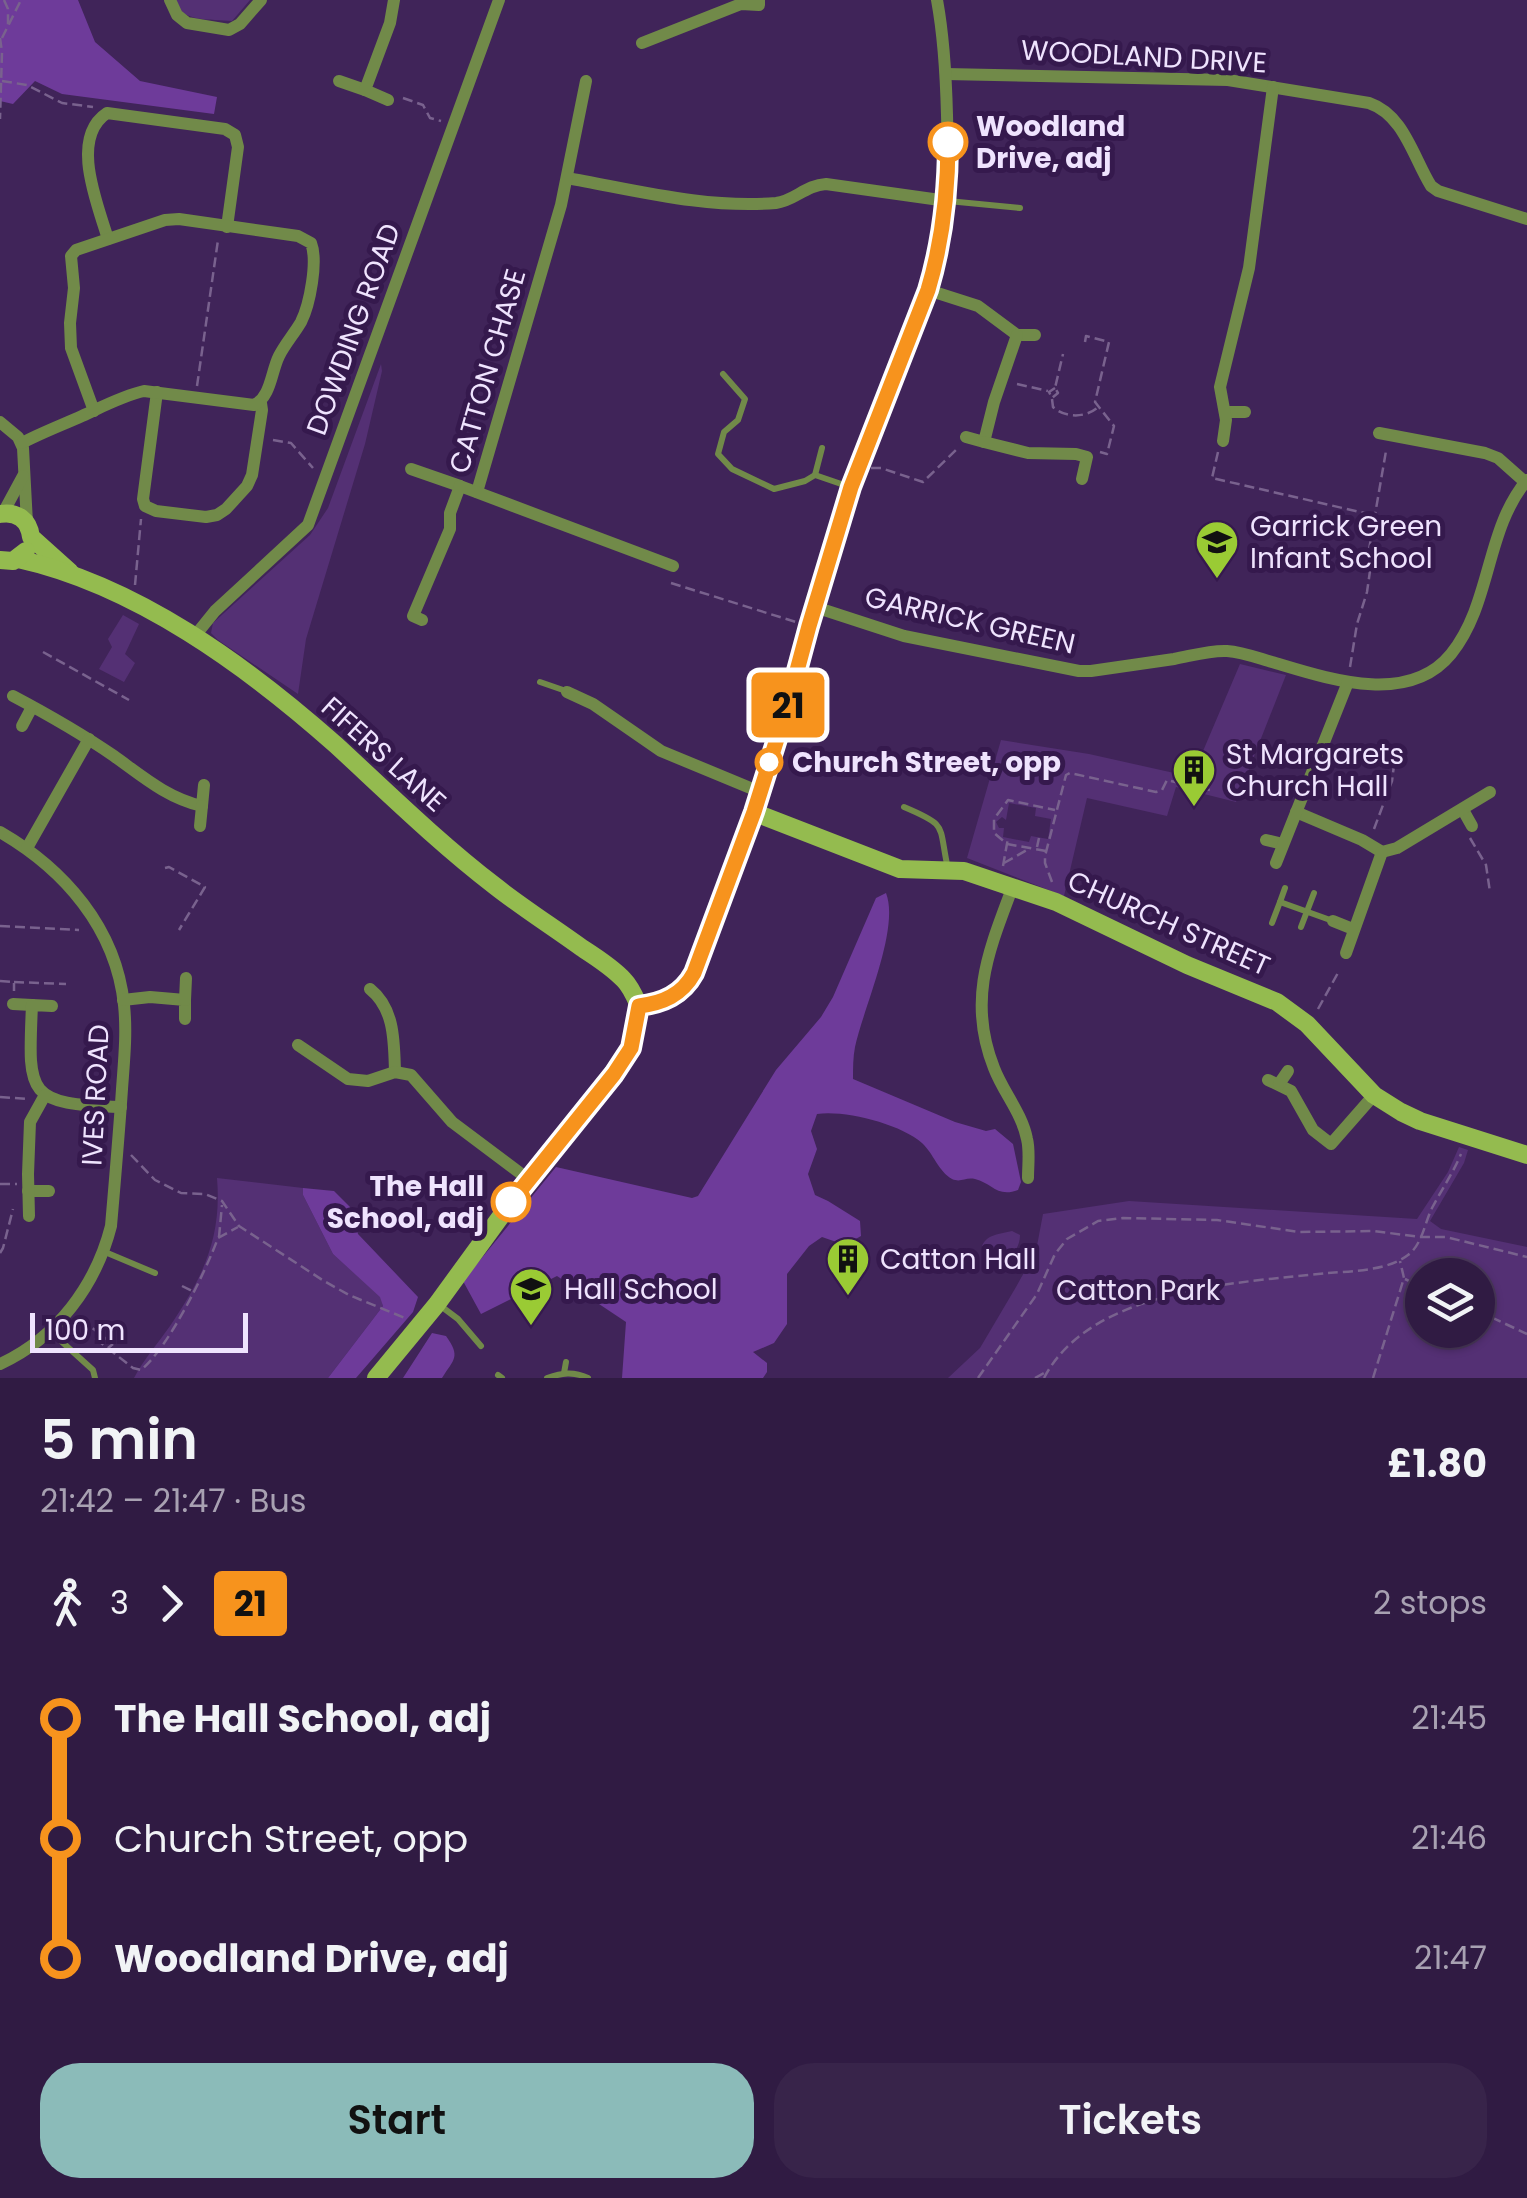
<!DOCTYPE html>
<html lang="en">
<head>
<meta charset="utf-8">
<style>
  :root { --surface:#301b43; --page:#38244a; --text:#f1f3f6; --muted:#a8a1b2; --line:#4b395c; --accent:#8bbbb9 }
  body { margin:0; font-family:Poppins,sans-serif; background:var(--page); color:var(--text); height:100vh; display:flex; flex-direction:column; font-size:38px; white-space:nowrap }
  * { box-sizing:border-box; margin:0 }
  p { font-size:32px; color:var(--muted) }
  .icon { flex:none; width:55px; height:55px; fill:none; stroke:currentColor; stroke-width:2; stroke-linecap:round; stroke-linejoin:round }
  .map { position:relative; height:1378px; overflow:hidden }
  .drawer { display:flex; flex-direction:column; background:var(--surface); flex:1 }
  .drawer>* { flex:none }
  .badge { padding:0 20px; border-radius:8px; font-size:35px; line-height:65px }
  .buttons { position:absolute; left:1405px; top:1258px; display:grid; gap:20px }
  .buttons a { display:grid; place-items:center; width:90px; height:90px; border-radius:50%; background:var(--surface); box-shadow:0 2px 8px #0004,0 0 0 2px var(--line); font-size:50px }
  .scale { position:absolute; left:30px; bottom:25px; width:218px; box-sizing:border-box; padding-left:10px; border:5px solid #efe3fe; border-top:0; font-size:28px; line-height:35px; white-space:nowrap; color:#efe3fe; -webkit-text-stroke:8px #35194d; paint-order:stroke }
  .map>.badge { position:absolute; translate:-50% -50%; box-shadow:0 0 0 5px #fff }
  .legs { display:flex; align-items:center; gap:15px; height:110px; padding:0 40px; font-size:32px }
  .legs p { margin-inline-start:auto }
  .overview { display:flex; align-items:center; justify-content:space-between; height:170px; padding:0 40px }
  h1 { font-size:55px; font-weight:600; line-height:75px }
  .primary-button { display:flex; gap:20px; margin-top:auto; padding:20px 40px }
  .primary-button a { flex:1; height:115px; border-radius:40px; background:var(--accent); color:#111; font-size:40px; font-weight:600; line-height:115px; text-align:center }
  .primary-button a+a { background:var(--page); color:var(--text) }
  ul { padding:0 40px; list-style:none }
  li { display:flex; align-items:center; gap:35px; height:120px; font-size:38px }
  li i { display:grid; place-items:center; width:15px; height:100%; margin:0 12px; background:currentColor }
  li i::after { content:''; width:25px; height:25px; margin:-12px; border:8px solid; border-radius:50%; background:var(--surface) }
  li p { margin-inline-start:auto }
  li:first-child i { background:linear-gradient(#0000 50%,currentColor 0) }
  li:last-child i { background:linear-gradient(currentColor 50%,#0000 0) }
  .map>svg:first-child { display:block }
</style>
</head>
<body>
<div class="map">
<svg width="1527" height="1378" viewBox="0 0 1527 1378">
  <rect width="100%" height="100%" fill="#402459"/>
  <g fill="#543074" fill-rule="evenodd">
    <path d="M172,0H250L232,21C210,19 183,23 172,0Z"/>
    <polygon points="381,364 382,371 365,444 306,639 298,694 218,640 211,633 213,623 310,535 328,508"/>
    <polygon points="123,615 139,624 125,654 135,663 124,682 99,669 112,647 108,639"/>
    <path d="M1240,664L1286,675L1236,802L1176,787L1167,816L1087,798L1064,896L967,858L1001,740L1089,754L1192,777ZM1009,803L1036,808L1035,816L1051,819L1048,839L1031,836L1029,842L1003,837L1004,828H999L996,822L1002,817L1006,820Z"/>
    <path d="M1459,1147L1468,1150L1464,1163L1430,1221L1441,1229L1527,1247V1378H948L980,1348L1016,1287L1036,1251L1043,1214L1129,1201L1417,1219L1448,1172ZM1422,1275H1478V1330H1422Z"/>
    <path d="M217,1178L303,1188V1195L333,1254L381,1297L383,1306L328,1378H134C144,1359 158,1343 170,1326C203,1277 222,1238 217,1178Z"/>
    <path d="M1012,1231L1020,1235C1020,1253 1004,1265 987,1258L982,1246C987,1234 1000,1234 1012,1231Z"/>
  </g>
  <g fill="#6e3b9a">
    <polygon points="0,0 78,0 95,42 140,81 217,97 214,114 62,94 35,81 13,104 0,101"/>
    <path d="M886,893C900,929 863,1009 855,1047C853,1057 853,1068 853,1079L955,1122L986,1131L995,1129L1013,1144L1021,1182L1018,1190C997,1198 992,1183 975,1179C965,1177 961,1183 952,1179C939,1172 933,1153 922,1143C900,1124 846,1110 817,1114L811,1131L817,1149L808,1174L815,1195L828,1201L860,1221L861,1236L845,1245L822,1237L809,1246L787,1274V1324L774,1343L753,1352L767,1363V1372L763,1378H622L626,1322L557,1276L481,1314L463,1281L556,1167L692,1198L698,1196L776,1070L821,1017L833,997L876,898Z"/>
    <polygon points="303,1188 334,1191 350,1207 358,1234 418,1297 413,1312 356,1378 328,1378 383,1306 380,1297 333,1254 303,1195"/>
    <path d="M432,1333L446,1336C461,1357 454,1359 442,1378H403Z"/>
  </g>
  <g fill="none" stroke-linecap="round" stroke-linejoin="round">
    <g stroke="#79628e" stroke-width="2.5" stroke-dasharray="10 5" stroke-linecap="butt">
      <polyline points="4,0 8,9 8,27"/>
      <polyline points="0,38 2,52 0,119"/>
      <polyline points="2,38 21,0"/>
      <polyline points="2,81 27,85 62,103 93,107"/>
      <polyline points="403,98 423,105 430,118 441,121"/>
      <polyline points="1085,342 1086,336 1109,342 1095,402 1114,426 1107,454 1100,452"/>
      <polyline points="1017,384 1048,391"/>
      <polyline points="197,386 218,240"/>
      <polyline points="1055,388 1049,392 1052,398 1058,393 1055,388 1063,354"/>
      <path d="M1052,399L1053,407C1065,418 1085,418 1097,408"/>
      <polyline points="273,440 291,443 313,468"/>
      <polyline points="1218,452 1212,478 1373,515"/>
      <polyline points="871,468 881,468 923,482 957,449"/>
      <polyline points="671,583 799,623"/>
      <polyline points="135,585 141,519"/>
      <polyline points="43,652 129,700"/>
      <polyline points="1350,667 1357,624 1367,592 1370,571 1366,567 1386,451"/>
      <polyline points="1374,829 1392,781 1394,765 1381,766"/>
      <polyline points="1470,838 1486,865 1490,892"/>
      <polyline points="1037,847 1039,838"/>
      <polyline points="1046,851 1007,844 994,833 994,819 1008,800 1055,810"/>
      <polyline points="1004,863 1027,850"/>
      <polyline points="1003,866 1008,838"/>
      <polyline points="165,868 169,867 205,887 179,930"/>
      <polyline points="1052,882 1045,863 1045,856 1066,775 1070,773 1156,792 1162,790 1167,780 1214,791"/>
      <polyline points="0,926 79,930"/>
      <polyline points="0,981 14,982 14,991"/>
      <polyline points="14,982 66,984"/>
      <polyline points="1318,1009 1339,971"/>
      <polyline points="0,1097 29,1099"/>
      <polyline points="131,1155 155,1180 181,1193 205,1194 222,1201 239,1226 324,1281 349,1295 405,1318"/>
      <polyline points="0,1184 17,1184"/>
      <polyline points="219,1237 222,1205"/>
      <polyline points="0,1253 3,1248 13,1209"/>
      <polyline points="1405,1279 1422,1287"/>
      <polyline points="182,1286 194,1292"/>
      <polyline points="1478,1311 1527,1334"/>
      <path d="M81,1319L100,1334L96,1339L133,1368L141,1370C169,1347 205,1273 218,1238L238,1227"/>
      <polyline points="101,1335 113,1344 108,1348"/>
      <polyline points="978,1378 1037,1294 1055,1254 1067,1239 1098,1221 1123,1218 1217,1220 1299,1232 1374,1231 1420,1237 1446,1237 1527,1257"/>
      <polyline points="1035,1378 1046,1372"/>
      <path d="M1044,1378C1091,1288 1238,1283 1327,1273C1352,1271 1387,1271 1408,1255C1422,1245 1425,1222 1432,1208C1442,1189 1453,1173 1461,1154"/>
      <polyline points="1373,1378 1404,1278 1400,1261"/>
    </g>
    <g stroke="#718a49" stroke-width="6">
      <polyline points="948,201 1020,208"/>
      <polyline points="723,374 745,399 738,420 724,432 718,454 732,469 774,489 805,481 815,475 850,487"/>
      <polyline points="815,475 822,448"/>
      <polyline points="540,682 566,691"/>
      <path d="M904,807C949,826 938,824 948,869"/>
      <polyline points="1280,902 1285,888"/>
      <polyline points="1272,923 1280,902 1333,921"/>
      <polyline points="1301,927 1314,893"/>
      <polyline points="105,1252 155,1273"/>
      <polyline points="438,1304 458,1319 481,1346"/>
      <polyline points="51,1332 93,1370 95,1378"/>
      <polyline points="564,1373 566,1362"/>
      <polyline points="498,1375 502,1378"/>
      <path d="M547,1378C562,1373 573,1371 588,1378"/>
    </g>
    <g stroke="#718a49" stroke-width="12">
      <polyline points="170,0 177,15 187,23 229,30 240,24 261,0"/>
      <polyline points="642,43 741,4 759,5 759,0"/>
      <path d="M946,74L1228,80L1369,103C1404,115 1413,157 1431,186L1438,191L1527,219"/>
      <polyline points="339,81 365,90"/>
      <polyline points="388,100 365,90 390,23 394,0"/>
      <path d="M567,178C635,190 706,209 776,203C794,201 806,185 826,184L947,201"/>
      <path d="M108,239C98,205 69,138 107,113L225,129L235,135L238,147L227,227"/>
      <polyline points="928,290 978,306 1017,335 1035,335"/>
      <polyline points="157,392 143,499 145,506 156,511 206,517 217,515 226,509 247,486 252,475 262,410 261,403"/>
      <polyline points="1225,412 1245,412"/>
      <polyline points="0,422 18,437 23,448 27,523"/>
      <polyline points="1379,433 1485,453 1498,458 1525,482"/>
      <polyline points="966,437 984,442 994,402 1017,335"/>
      <polyline points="1223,441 1226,420 1220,387 1249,268 1273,87"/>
      <polyline points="984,442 1028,453 1076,454 1087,457 1082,479"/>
      <path d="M22,443C41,433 62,425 82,416C102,407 122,396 144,391L254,405C271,397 271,372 279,356C285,344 294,334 301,322C310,304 318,261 311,243L298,236L179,219L165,220L76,250L71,256L74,288L70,323L71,348L94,411"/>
      <polyline points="411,469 460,486"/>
      <polyline points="477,492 561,205 586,81"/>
      <polyline points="3,513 23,476"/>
      <path d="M815,607L904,636L1079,671H1091C1119,667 1147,663 1174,659C1191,656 1210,650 1227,651C1242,652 1258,658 1272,662C1326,678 1408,707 1451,654C1492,603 1485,530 1527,480"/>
      <polyline points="422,620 413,616 450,529 450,513 460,486 673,566"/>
      <polyline points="194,637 215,611 308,525 499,0"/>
      <polyline points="567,692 593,704 661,751 760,792"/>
      <path d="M13,696C47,714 82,734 114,756C142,776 167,798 202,806L204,785"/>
      <polyline points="22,726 32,707"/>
      <polyline points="1463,810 1472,826"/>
      <path d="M753,812L788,704L851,487L928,290C947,229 949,178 947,115C946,76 944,38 937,0"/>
      <polyline points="1296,812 1362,840 1382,852 1397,848 1490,792"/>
      <polyline points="200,826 202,806"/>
      <path d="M0,832C64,869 116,928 124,1005C127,1033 124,1061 122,1089C119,1134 115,1180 111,1226C96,1285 57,1338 0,1364"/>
      <polyline points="1266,840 1283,844"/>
      <polyline points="27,848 89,739"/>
      <polyline points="1276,863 1348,682"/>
      <path d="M1013,886C989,950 967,1000 994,1068C1003,1092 1022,1113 1027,1139C1030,1151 1028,1165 1028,1178"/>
      <polyline points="1333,921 1353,929"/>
      <polyline points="1346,953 1382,852"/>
      <path d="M370,989C395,1009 394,1042 395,1072"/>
      <polyline points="123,1000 150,997 185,1000 185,1019"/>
      <polyline points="185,1000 186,978"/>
      <polyline points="13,1004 32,1005"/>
      <path d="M52,1006L32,1005C28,1095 26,1104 121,1107"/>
      <polyline points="298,1045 348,1079 368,1081 395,1072 411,1075 452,1122 528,1179"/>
      <polyline points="1268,1080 1291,1091 1313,1130 1331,1144 1374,1095"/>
      <polyline points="1279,1084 1288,1071"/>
      <polyline points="28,1191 49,1191"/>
      <polyline points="29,1216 28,1174 30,1122 45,1095"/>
    </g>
    <g stroke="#94bb4f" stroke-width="18">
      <path d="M0,514C17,511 29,520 31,537L70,572"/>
      <path d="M18,559C136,585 247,666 336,745C388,793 439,843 495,886C523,908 553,927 582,948C596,957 612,967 624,980C631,987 635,997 639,1006"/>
      <polyline points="0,560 13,561 26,551"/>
      <polyline points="639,1006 656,1003 674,995 689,982 719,909 753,812 900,869 964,871 1056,902 1187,965 1277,1002 1307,1024 1374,1095 1401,1112 1420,1121 1527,1155"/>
      <polyline points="376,1378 437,1304 528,1179 615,1074 631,1048 639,1006"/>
    </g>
  </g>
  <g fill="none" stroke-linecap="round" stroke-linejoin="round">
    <g stroke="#fff" stroke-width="22">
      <path id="line-1" d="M511,1202L614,1074L631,1048L639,1006C663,1003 682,995 694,973L754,812L788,704L809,626L851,487L928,290C943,240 948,194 948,142"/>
    </g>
    <use href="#line-1" stroke="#f7931d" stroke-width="15"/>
  </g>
  <defs>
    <g id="school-pin" transform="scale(2.25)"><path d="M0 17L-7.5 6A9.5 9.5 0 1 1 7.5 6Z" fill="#9acb34" stroke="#35194d"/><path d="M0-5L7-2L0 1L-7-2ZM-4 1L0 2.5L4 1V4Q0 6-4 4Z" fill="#111"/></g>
    <g id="building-pin" transform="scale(2.25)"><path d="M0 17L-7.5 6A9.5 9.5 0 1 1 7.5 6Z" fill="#9acb34" stroke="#35194d"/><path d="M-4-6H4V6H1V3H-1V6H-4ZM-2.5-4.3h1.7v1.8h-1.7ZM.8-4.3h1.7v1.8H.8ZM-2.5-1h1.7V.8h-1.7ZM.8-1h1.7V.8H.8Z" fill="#111"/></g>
  </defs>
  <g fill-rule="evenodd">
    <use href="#school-pin" x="1217" y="542"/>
    <use href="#building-pin" x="1194" y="770"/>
    <use href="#building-pin" x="848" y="1259"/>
    <use href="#school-pin" x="531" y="1289"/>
  </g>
  <g fill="#fff" stroke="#f7931d" stroke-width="5">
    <circle cx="948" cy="142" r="18"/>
    <circle cx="769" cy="762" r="12"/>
    <circle cx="511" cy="1202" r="18"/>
  </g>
  <g text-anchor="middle" stroke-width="10" stroke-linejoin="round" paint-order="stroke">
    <g font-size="28" fill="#efe3fe" stroke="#35194d">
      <text transform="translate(1144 56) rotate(3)" y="10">WOODLAND DRIVE</text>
      <text transform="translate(353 329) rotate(-70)" y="10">DOWDING ROAD</text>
      <text transform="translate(487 371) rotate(-74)" y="10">CATTON CHASE</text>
      <text transform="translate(970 620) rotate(13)" y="10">GARRICK GREEN</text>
      <text transform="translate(384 754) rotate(42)" y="10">FIFERS LANE</text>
      <text transform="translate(1169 923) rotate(24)" y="10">CHURCH STREET</text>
      <text transform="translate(95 1095) rotate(-87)" y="10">IVES ROAD</text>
    </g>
    <g font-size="28" font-weight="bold" fill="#efe3fe" stroke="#35194d" text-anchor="start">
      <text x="976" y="136">Woodland<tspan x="976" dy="32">Drive, adj</tspan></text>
      <text x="792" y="772">Church Street, opp</text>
      <text x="484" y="1196" text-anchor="end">The Hall<tspan x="484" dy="32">School, adj</tspan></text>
    </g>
    <g font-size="28" fill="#efe3fe" stroke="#35194d" text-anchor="start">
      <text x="1250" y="536">Garrick Green<tspan x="1250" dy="32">Infant School</tspan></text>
      <text x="1226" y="764">St Margarets<tspan x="1226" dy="32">Church Hall</tspan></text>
      <text x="880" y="1269">Catton Hall</text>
      <text x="564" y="1299">Hall School</text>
    </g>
    <g font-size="28" fill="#eadef8" stroke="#35194d">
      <text x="1138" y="1300">Catton Park</text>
    </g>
  </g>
</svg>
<div class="buttons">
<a><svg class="icon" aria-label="layers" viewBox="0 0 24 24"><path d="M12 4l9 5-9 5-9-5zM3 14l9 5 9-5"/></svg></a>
</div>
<div class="scale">100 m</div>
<b class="badge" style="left:788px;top:705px;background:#f7931d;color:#111">21</b>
</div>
<section class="drawer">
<div class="overview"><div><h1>5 min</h1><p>21:42 – 21:47 · Bus</p></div><b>£1.80</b></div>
<div class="legs"><svg class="icon" aria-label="walk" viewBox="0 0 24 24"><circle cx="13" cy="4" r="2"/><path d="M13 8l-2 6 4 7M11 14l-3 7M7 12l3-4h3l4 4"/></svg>3<svg class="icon" aria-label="forward" viewBox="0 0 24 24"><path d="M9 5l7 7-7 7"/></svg><b class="badge" style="background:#f7931d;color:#111">21</b><p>2 stops</p></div>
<ul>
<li><i style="color:#f7931d"></i><b>The Hall School, adj</b><p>21:45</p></li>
<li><i style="color:#f7931d"></i><span>Church Street, opp</span><p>21:46</p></li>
<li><i style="color:#f7931d"></i><b>Woodland Drive, adj</b><p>21:47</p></li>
</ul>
<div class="primary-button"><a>Start</a><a>Tickets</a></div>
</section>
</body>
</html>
